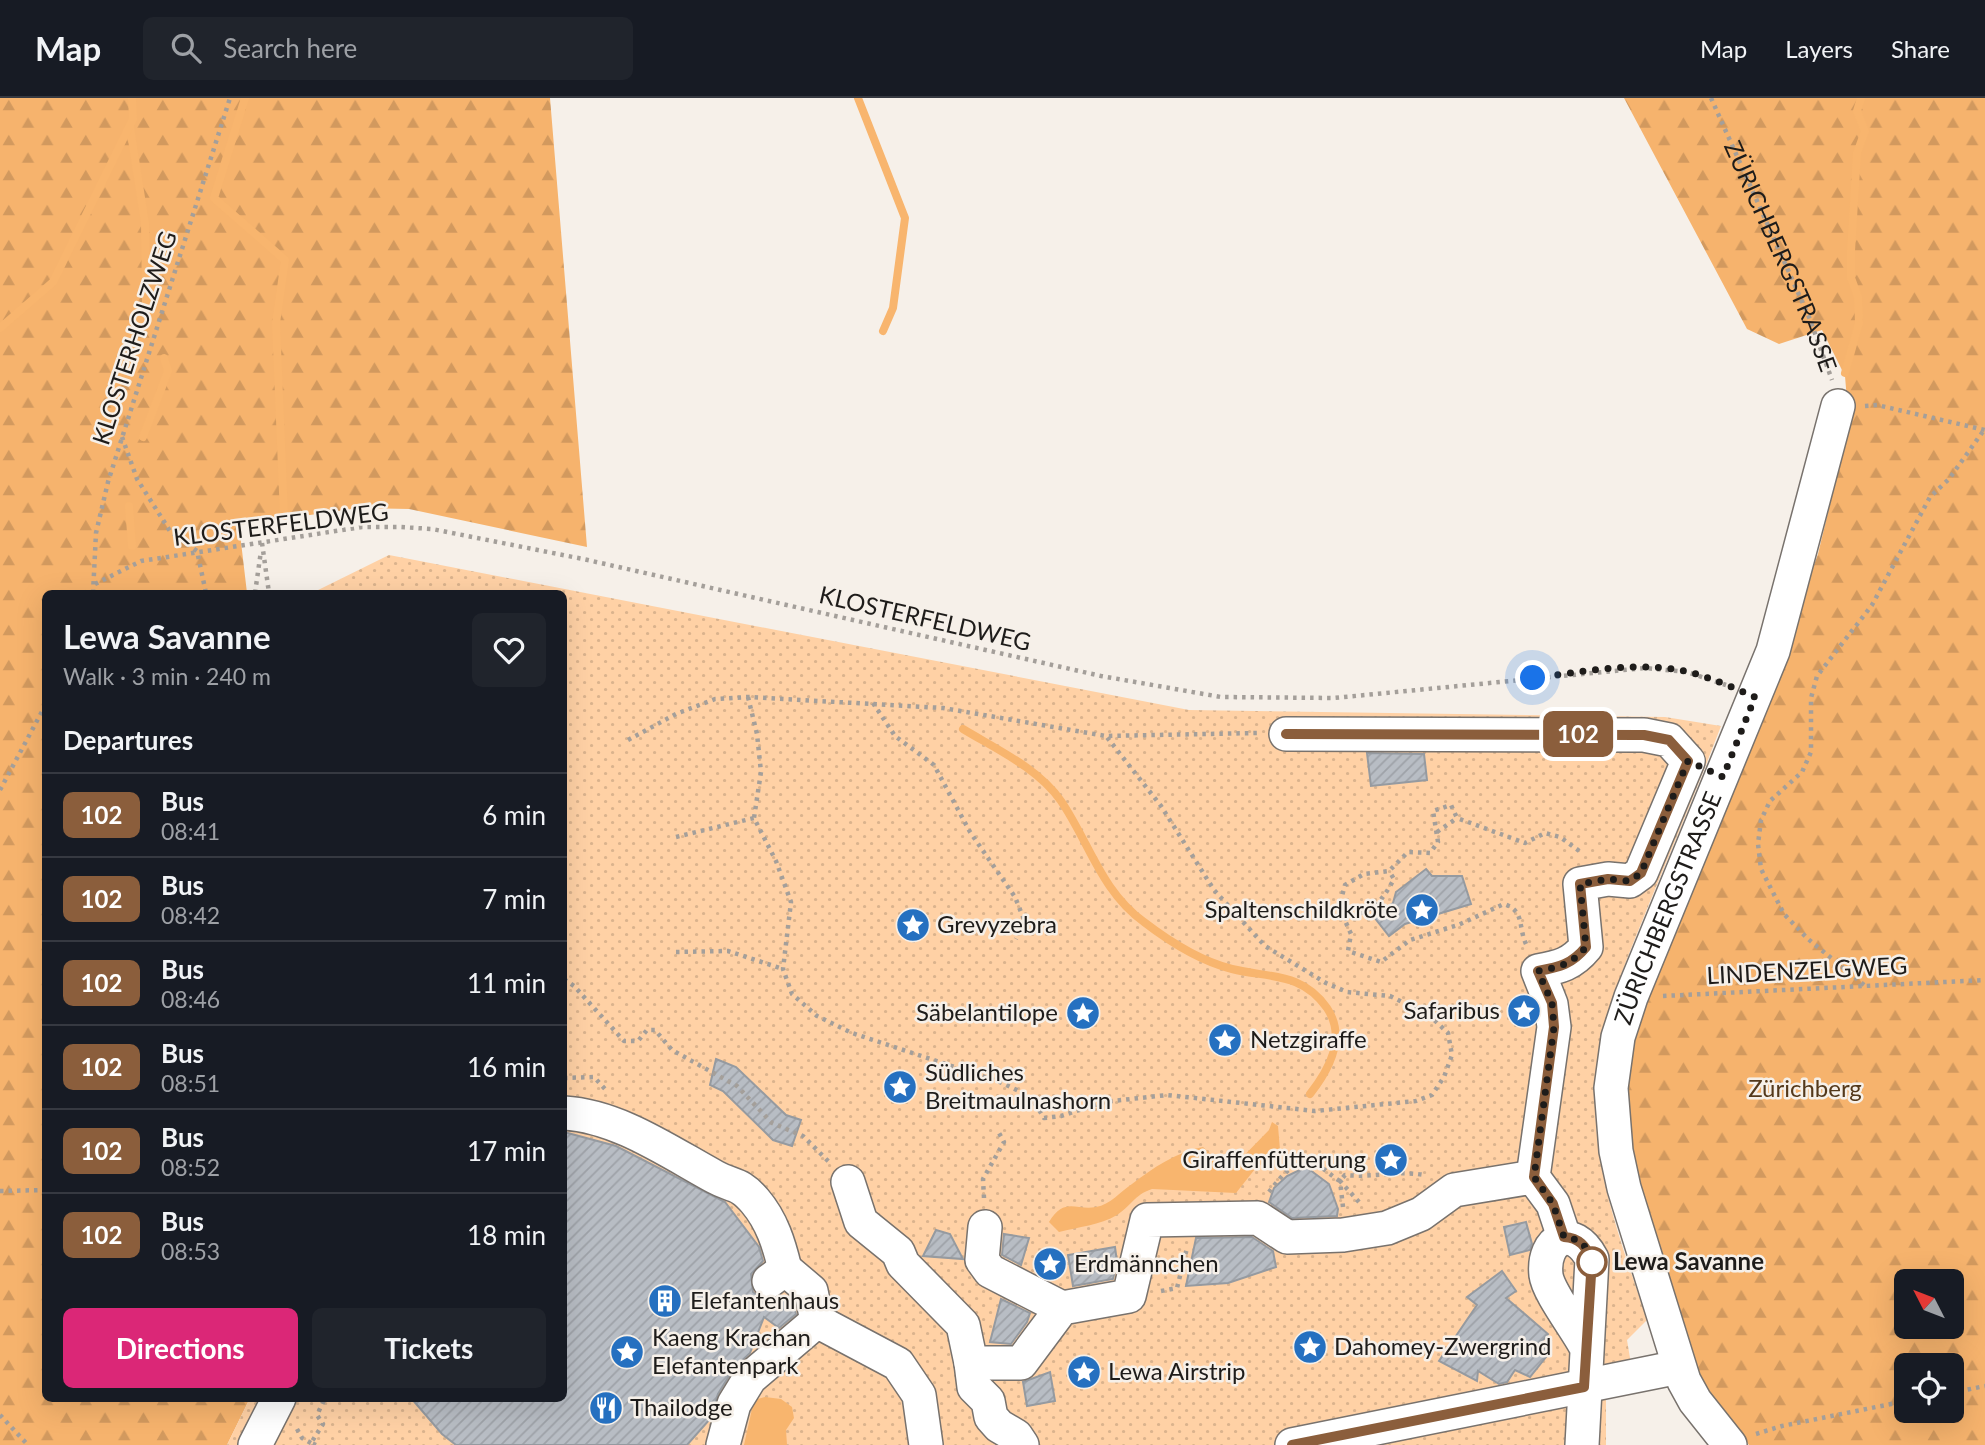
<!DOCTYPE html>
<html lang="en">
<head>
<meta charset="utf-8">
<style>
  :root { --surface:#171b24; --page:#20242c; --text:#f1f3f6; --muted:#9ea1a6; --line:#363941; --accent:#db2777 }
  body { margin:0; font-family:Lato,sans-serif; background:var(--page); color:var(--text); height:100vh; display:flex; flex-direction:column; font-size:26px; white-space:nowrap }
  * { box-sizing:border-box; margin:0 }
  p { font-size:23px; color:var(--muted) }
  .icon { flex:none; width:38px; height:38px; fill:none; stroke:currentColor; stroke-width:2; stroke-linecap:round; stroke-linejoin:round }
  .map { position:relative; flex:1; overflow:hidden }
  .details { position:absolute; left:42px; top:492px; width:525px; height:812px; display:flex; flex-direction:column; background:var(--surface); border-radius:10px; box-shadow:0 7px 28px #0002 }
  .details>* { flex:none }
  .badge { padding:0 14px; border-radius:10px; font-size:24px; line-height:46px }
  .needle { width:46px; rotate:312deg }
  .buttons { position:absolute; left:1894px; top:1171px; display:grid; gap:14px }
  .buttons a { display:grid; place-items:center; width:70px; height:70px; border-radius:10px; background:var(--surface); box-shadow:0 7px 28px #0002; font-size:35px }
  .you { position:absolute; width:35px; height:35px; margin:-18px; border:5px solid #fff; border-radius:50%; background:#1a73e8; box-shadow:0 0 0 10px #1a73e833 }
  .map>.badge { position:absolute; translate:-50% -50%; box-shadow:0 0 0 4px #fff }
  h2 { padding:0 21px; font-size:26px; line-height:63px }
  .round { display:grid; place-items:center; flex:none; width:74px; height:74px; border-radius:10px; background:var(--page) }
  .headline { display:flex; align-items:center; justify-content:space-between; height:119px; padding:0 21px }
  h1 { font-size:33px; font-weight:700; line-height:52px }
  .action { display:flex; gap:14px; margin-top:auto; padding:14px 21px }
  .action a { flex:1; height:80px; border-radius:10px; background:var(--accent); color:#fff; font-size:28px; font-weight:700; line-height:80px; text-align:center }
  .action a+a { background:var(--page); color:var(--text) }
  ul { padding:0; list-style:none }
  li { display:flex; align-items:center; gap:21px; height:84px; padding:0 21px; border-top:2px solid var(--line) }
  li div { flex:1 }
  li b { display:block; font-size:26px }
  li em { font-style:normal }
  li .badge { min-width:77px; font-weight:700; text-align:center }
  header { display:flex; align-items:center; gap:42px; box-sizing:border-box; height:98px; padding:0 35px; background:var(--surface); border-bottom:2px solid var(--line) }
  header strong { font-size:33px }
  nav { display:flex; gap:38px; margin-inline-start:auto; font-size:24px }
  .search { width:490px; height:63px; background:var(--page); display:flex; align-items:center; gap:18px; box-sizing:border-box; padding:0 24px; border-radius:10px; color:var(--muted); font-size:26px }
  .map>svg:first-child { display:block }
</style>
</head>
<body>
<header>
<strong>Map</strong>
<div class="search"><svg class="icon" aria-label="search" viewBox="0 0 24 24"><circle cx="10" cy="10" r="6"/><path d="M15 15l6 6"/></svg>Search here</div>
<nav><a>Map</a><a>Layers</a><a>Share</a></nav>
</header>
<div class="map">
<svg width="1985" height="1347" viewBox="0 0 1985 1347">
  <defs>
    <pattern id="forest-firs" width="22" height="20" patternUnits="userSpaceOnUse" patternTransform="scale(1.75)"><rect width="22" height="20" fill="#f6b36d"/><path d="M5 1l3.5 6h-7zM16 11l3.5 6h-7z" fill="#d2995e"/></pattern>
    <pattern id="park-dots" width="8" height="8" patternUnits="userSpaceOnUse" patternTransform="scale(1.75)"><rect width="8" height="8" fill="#ffd1a5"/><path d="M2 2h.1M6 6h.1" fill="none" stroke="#dab38d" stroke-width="1.8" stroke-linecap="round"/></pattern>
    <pattern id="building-hatch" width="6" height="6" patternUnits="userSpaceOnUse" patternTransform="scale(1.75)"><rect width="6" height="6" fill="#b8bdc4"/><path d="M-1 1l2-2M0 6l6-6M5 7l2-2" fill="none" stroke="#9ea2a8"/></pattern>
  </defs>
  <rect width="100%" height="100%" fill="#f6f0e9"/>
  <g fill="url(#forest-firs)" fill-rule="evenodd">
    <polygon points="0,0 550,0 587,449 409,411 359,410 239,427 247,495 46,495 46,1300 250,1300 227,1347 0,1347"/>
    <path d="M1624,0H1985V1347H1749L1696,1279L1656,1159L1631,1053L1623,991L1630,939L1764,603L1818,456L1849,327L1845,278L1822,232L1779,246L1747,231ZM1906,1183H1951V1228H1906ZM1906,1267H1951V1312H1906Z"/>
  </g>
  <path fill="url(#park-dots)" d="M389,457L1189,612L1665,619L1721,628C1699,686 1675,743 1651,801C1627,861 1601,918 1596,984C1590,1066 1622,1146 1647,1222L1627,1242L1633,1278L1606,1296V1347H227L250,1300H564V495H312Z"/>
  <g fill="#f8b56e">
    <path d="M1272,1024L1278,1028L1280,1052L1255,1071L1236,1095L1152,1091C1134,1097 1131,1108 1117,1117C1100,1127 1078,1129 1059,1134L1049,1124C1065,1098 1076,1113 1096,1109C1110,1107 1121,1093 1132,1086C1153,1070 1176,1054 1203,1049L1213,1058L1218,1072L1229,1073L1269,1032Z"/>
    <polygon points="765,1299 781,1301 792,1309 794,1320 786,1332 787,1347 744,1347 754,1302"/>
  </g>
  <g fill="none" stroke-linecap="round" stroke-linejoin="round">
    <g stroke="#f8b56e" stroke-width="8">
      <polyline points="245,0 214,100 285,162 276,225 284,418"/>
      <polyline points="858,0 905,120 893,210 883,233"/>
      <polyline points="130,29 145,125 146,204"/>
      <polyline points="0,230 53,184 133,21 132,0"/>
      <polyline points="1845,275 1859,225 1858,199 1851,180 1851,153 1857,55 1865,33 1857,13 1861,0"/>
      <polyline points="143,339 168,273 164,260"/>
      <polyline points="129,408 132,448"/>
      <path d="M963,631C996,651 1038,670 1061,703C1089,744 1101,793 1144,824C1170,844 1200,863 1232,871C1269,880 1302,874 1327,910C1347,940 1329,972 1310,996"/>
    </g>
  </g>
  <g fill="url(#building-hatch)" stroke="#959aa0" stroke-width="2">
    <polygon points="1367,655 1424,656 1427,682 1371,688"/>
    <polygon points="1426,771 1432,778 1462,778 1471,806 1405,826 1389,838 1374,819 1393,805 1396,794"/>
    <polygon points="716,961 736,969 786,1017 801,1022 792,1048 773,1042 723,993 710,987"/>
    <polygon points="564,1034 616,1048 725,1104 759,1149 763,1163 751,1176 753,1194 761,1200 771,1202 782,1198 794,1207 796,1216 779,1230 764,1219 750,1255 734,1270 718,1296 710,1321 687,1347 456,1347 442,1336 411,1300 564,1300"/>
    <polygon points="1306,1069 1329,1086 1338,1111 1337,1118 1292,1120 1269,1104 1274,1090 1287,1078"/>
    <polygon points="1526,1124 1532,1146 1530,1152 1510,1157 1504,1129"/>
    <polygon points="936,1132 950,1136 963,1161 923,1158"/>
    <polygon points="1004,1136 1029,1140 1021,1167 1002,1157"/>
    <polygon points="1252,1139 1273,1153 1276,1169 1228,1185 1186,1188 1196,1140"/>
    <polygon points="1115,1149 1117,1164 1113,1181 1073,1188 1068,1157"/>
    <polygon points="1502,1173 1516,1193 1506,1200 1548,1236 1539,1247 1550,1254 1530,1279 1515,1272 1507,1284 1499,1286 1478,1273 1477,1283 1439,1263 1477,1207 1467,1199"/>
    <polygon points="1001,1201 1030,1215 1027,1224 1011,1246 990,1244"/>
    <polygon points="1050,1274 1055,1303 1027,1308 1023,1284"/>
  </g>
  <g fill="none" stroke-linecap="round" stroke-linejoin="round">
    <g stroke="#78726d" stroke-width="36">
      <g id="minor">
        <path d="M1286,636L1644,637L1669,642L1688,663L1641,775L1630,783L1608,781L1580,786L1586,849C1572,866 1560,869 1538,873L1551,906L1554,929L1533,1079L1553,1106L1564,1139"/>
        <path d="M564,1015C618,1018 669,1054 715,1079C733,1089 739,1084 755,1103C772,1123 779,1146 785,1171"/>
        <polyline points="848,1084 861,1124 898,1154 903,1166 963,1227 971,1265 1021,1265 1062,1210 1129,1198 1147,1122 1258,1120 1287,1139 1343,1137 1387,1130 1421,1116 1454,1092 1533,1079"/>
        <polyline points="985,1129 982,1162 990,1173 1062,1210"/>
        <polyline points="769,1183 785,1171 811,1193 817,1223"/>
        <polyline points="971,1265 974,1289 988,1303 991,1319 999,1328 1016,1338 1022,1347"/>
        <polyline points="255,1347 279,1300"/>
        <polyline points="723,1347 734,1306 750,1280 817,1223 898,1266 919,1297 926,1347"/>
        <polyline points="1292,1347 1679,1269"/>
        <path d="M1582,1347L1592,1161C1573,1124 1542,1141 1546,1177C1548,1194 1577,1231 1586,1249"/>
        <path id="s2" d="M1730,1347L1695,1303L1684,1283L1624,1090L1616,1053L1611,990L1618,939L1631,899L1773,553L1838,308"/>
      </g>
    </g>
    <g stroke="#a49f9a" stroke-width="4.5" stroke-dasharray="3.5 5" stroke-linecap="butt">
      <path id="s1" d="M1711,0L1809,219L1832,282"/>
      <polyline points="1865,308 1877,307 1985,332"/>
      <polyline points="122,339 137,381 170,433 197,453 206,495"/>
      <polyline points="262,445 269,495"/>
      <polyline points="95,486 141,463 362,429 400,429 432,431 583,461 1101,578 1221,599 1334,600 1645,570 1687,574 1726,587"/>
      <polyline points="93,495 96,435 108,384 230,0"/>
      <polyline points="255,495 261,453"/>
      <polyline points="748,599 757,636 761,674 754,720 776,763 791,804 783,871 792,896 817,918 852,935 1000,984 1019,993 1034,1004 1044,1020 1061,1018 1104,1004 1167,997 1315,1013 1416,1003 1432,997 1444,979 1452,957 1448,935 1430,918 1390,898 1347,894 1326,885 1265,848 1214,792 1161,708 1106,638"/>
      <polyline points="873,605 895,638 934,667 970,734 1015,799 1025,824 1016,841"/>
      <polyline points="628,642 676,616 715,601 748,599 943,610 1106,638 1257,635"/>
      <polyline points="0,692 46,606"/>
      <polyline points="1437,734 1457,720"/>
      <polyline points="676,739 754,720"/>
      <path d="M1344,821C1373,812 1380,807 1394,781L1389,773"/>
      <path d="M1526,846C1518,829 1525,813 1504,806L1458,827L1410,842L1381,864L1348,853L1351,836L1339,809L1345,787L1364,776L1389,773L1408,754L1430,755L1438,744L1433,713L1451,707L1457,720L1525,745L1545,735L1560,739L1582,755"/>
      <polyline points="676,854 728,853 783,871"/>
      <polyline points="564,881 574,888 624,943 638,943 647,932 655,932 672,952 737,988 772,1025 803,1038 829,1064"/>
      <polyline points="1864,887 1808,841 1784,816 1761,771 1758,746 1761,722 1770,703 1802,674 1811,654 1811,600 1817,578 1872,507 1930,399 1949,381 1984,332"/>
      <polyline points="1663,898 1985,882"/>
      <polyline points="564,980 594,979 605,991"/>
      <polyline points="0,1093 46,1092"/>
      <path d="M1269,1094C1277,1084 1294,1060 1310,1064C1320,1066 1331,1078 1340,1083L1345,1077C1373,1080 1396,1072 1424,1077"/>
      <polyline points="984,1100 983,1081 1004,1044 999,1035"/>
      <polyline points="1343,1109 1340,1083 1359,1104"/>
      <polyline points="1161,1193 1177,1190 1187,1150"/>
      <polyline points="1951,1295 1985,1288"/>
      <polyline points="0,1317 28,1347"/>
      <polyline points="297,1331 302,1340 311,1345"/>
      <polyline points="1756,1336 1782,1328 1906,1303"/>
      <polyline points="316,1347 311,1345 323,1326 317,1317 325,1300"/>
    </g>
    <use href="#minor" stroke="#fff" stroke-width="33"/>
  </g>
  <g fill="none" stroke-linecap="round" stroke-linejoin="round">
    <g stroke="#fff" stroke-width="16">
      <path id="line" d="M1286,636L1644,637L1669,642L1688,663L1641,775L1630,783L1608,781L1580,786L1586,849C1572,866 1560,869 1538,873L1552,905L1554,929L1534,1079L1553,1106L1564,1139C1580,1140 1585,1148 1592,1161L1584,1289L1292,1347"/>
    </g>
    <use href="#line" stroke="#8b5e3c" stroke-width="10"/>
    <path stroke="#1e1c1a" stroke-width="7" stroke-dasharray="0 12.6" d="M1533,580C1583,574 1639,562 1689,574C1712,580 1734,590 1755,599L1723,679L1688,663L1641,775L1630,783L1608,781L1580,786L1586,849C1572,866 1560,869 1538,873L1552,905L1554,929L1534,1079L1553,1106L1564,1139C1580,1140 1588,1149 1592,1164"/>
  </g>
  <defs>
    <g id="sight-disc" transform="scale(1.75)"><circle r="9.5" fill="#2570c0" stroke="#f6f0e9"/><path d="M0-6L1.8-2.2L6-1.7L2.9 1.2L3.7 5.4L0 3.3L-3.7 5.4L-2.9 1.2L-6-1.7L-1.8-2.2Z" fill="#fff"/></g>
    <g id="building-disc" transform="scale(1.75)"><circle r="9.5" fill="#2570c0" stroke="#f6f0e9"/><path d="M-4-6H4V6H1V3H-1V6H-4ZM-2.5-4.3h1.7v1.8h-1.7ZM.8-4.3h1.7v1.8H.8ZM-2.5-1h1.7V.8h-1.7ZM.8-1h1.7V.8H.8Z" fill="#fff"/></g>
    <g id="restaurant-disc" transform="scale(1.75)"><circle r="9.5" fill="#2570c0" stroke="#f6f0e9"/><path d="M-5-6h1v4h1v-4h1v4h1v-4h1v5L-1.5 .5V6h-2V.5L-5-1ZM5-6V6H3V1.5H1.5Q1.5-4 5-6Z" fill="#fff"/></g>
  </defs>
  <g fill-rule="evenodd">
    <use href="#sight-disc" x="1422" y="812"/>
    <use href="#sight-disc" x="913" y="827"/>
    <use href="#sight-disc" x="1524" y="913"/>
    <use href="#sight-disc" x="1083" y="915"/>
    <use href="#sight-disc" x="1225" y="942"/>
    <use href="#sight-disc" x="900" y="989"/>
    <use href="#sight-disc" x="1391" y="1062"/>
    <use href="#sight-disc" x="1050" y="1166"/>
    <use href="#building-disc" x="665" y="1203"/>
    <use href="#sight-disc" x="1310" y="1249"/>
    <use href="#sight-disc" x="627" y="1254"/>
    <use href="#sight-disc" x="1084" y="1274"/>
    <use href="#restaurant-disc" x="606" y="1310"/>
  </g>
  <circle fill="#fff" stroke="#8b5e3c" stroke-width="3.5" cx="1592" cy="1164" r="14"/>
  <g text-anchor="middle" stroke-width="5" stroke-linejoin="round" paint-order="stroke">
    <g font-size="24" fill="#1e1c1a" stroke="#f6f0e9">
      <text dy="8" stroke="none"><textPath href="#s1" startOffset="173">ZÜRICHBERGSTRASSE</textPath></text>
      <text transform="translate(135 240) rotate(-72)" y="8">KLOSTERHOLZWEG</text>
      <text transform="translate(281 427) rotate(-7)" y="8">KLOSTERFELDWEG</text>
      <text transform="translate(925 521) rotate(13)" y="8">KLOSTERFELDWEG</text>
      <text dy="8" stroke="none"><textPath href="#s2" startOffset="572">ZÜRICHBERGSTRASSE</textPath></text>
      <text transform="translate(1807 873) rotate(-3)" y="8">LINDENZELGWEG</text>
    </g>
    <g font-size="24" fill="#1e1c1a" stroke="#f6f0e9" text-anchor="start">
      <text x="1398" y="820" text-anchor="end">Spaltenschildkröte</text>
      <text x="937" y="835">Grevyzebra</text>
      <text x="1500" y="921" text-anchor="end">Safaribus</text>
      <text x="1058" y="923" text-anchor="end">Säbelantilope</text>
      <text x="1250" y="950">Netzgiraffe</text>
      <text x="925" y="983">Südliches<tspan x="925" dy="28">Breitmaulnashorn</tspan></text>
      <text x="1366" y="1070" text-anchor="end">Giraffenfütterung</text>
      <text x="1074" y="1174">Erdmännchen</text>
      <text x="690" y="1211">Elefantenhaus</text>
      <text x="652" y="1248">Kaeng Krachan<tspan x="652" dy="28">Elefantenpark</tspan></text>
      <text x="1334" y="1257">Dahomey-Zwergrind</text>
      <text x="1108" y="1282">Lewa Airstrip</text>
      <text x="630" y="1318">Thailodge</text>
    </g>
    <g font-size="24" fill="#54391b" stroke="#f6f0e9">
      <text x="1805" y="999">Zürichberg</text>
    </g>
    <g font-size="24" font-weight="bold" fill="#1e1c1a" stroke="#f6f0e9" text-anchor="start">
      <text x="1613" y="1172">Lewa Savanne</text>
    </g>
  </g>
</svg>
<div class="buttons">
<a><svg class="needle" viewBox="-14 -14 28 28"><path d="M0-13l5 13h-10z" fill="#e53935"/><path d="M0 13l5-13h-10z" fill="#9ea1a6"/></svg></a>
<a><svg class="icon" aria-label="locate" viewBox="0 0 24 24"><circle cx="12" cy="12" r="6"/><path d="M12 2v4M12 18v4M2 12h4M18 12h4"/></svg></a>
</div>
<div class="you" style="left:1533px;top:580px"></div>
<b class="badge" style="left:1578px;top:636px;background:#8b5e3c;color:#fff">102</b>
<section class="details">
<div class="headline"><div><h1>Lewa Savanne</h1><p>Walk · 3 min · 240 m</p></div><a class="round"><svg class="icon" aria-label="heart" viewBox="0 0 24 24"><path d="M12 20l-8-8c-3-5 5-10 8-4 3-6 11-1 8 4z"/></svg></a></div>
<h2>Departures</h2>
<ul>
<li><span class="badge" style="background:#8b5e3c;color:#fff">102</span><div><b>Bus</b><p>08:41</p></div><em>6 min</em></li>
<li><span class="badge" style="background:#8b5e3c;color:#fff">102</span><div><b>Bus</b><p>08:42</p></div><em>7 min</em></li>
<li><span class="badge" style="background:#8b5e3c;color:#fff">102</span><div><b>Bus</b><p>08:46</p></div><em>11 min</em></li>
<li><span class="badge" style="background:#8b5e3c;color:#fff">102</span><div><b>Bus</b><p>08:51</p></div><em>16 min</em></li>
<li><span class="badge" style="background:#8b5e3c;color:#fff">102</span><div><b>Bus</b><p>08:52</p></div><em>17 min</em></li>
<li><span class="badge" style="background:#8b5e3c;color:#fff">102</span><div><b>Bus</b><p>08:53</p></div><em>18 min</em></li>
</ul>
<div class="action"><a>Directions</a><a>Tickets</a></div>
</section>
</div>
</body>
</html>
